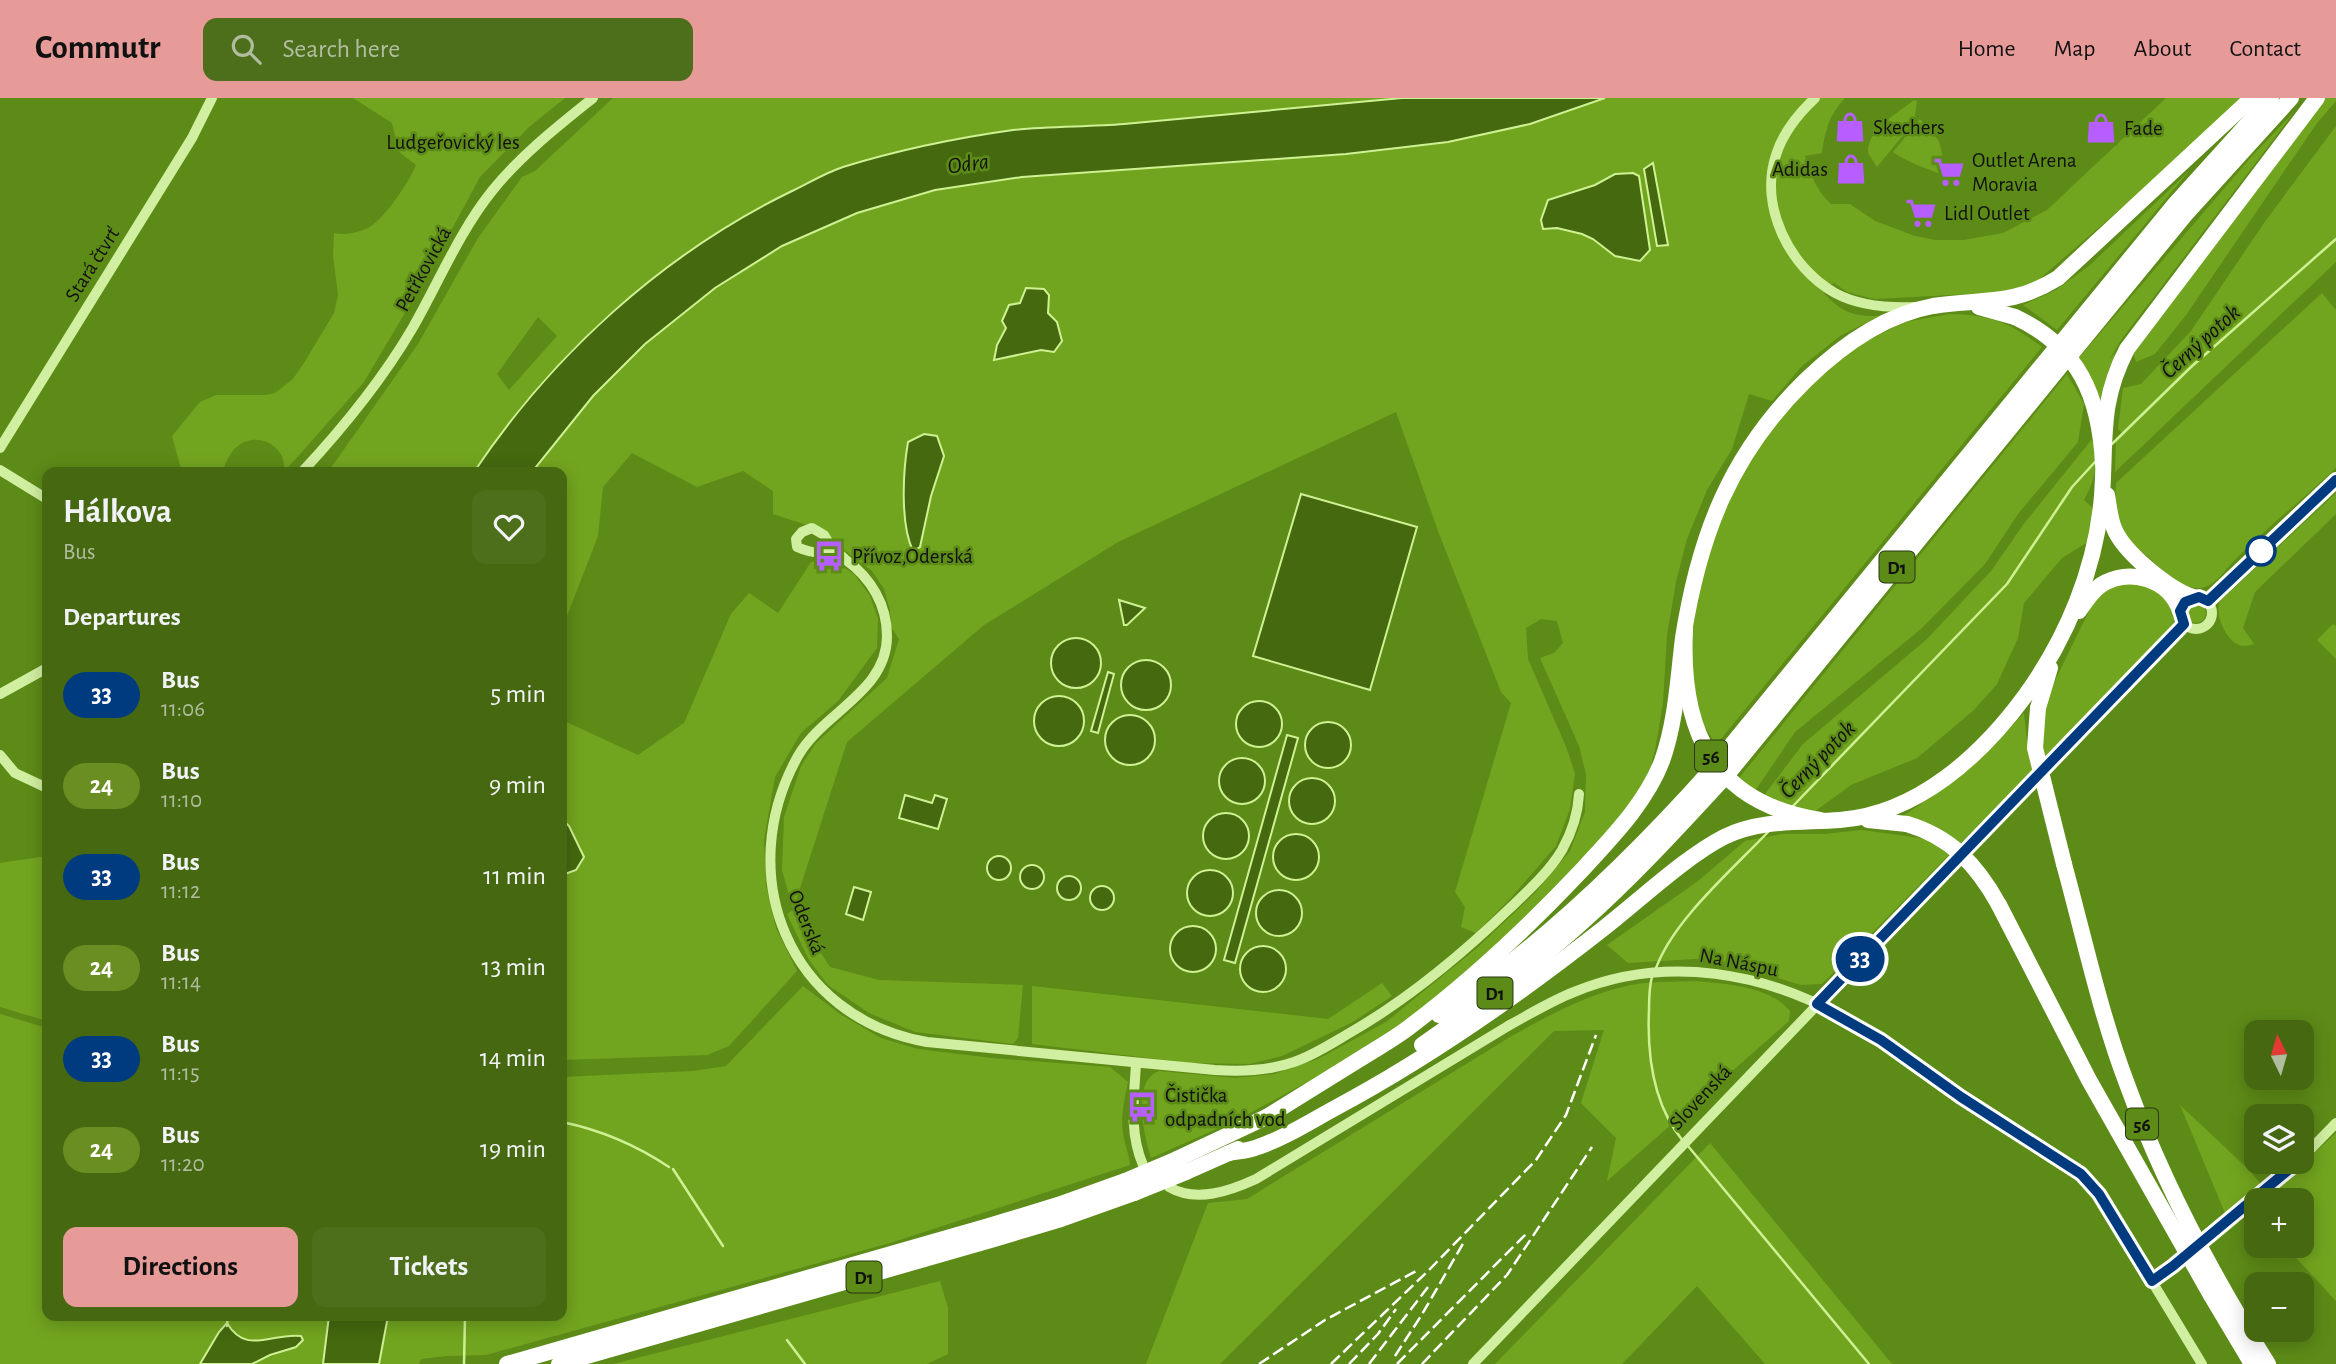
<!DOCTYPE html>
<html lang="en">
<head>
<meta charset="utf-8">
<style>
  :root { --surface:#466811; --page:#4d6e1a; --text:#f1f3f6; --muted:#b0be9f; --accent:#e69b98 }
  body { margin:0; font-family:"Alegreya Sans",sans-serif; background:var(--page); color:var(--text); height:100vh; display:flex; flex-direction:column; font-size:26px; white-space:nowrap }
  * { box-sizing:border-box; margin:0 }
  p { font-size:23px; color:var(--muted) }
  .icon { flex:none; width:38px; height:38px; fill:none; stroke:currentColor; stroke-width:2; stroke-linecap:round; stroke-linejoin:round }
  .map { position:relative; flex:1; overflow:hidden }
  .panel { position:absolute; left:42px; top:369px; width:525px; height:854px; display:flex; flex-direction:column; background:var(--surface); border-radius:14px; box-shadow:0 4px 18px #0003 }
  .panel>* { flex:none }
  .badge { padding:0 14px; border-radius:23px; font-size:24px; line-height:46px }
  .needle { width:46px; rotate:355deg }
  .buttons { position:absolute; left:2244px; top:922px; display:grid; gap:14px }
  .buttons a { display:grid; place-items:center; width:70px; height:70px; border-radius:14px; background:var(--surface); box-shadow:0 4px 18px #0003; font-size:35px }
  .map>.badge { position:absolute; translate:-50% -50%; box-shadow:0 0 0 4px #fff }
  h2 { padding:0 21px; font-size:26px; line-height:63px }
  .round { display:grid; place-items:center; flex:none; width:74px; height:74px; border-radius:14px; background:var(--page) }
  .overview { display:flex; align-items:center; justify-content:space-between; height:119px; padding:0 21px }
  h1 { font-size:33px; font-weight:600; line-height:52px }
  .cta { display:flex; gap:14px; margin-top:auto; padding:14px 21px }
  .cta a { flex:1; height:80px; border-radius:14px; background:var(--accent); color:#111; font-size:28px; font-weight:600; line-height:80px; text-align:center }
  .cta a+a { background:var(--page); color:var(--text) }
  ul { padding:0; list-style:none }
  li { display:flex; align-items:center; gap:21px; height:91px; padding:0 21px }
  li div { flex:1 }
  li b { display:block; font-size:26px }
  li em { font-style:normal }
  li .badge { min-width:77px; font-weight:700; text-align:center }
  header { display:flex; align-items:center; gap:42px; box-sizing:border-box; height:98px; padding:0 35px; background:var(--accent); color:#111 }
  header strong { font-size:33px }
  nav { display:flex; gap:38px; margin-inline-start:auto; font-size:24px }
  .search { width:490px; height:63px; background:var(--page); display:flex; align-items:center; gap:18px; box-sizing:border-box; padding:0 24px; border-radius:14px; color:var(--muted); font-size:26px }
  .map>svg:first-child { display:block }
</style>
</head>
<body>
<header>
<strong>Commutr</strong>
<div class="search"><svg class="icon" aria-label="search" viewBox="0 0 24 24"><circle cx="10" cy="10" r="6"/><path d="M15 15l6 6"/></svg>Search here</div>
<nav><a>Home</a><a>Map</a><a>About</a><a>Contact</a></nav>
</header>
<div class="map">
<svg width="2336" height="1266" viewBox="0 0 2336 1266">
  <rect width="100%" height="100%" fill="#5d8b17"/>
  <g fill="#72a51f" fill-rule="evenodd">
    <path d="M353,0H565L529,29L480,79L425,181L364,284L284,374C289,340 235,323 223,374H182L172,338L200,304L216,297H266L275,295L293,281L304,265L334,215L338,197L333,157L334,135C346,138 365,134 375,125C387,116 411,81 416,67L399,54L392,25Z"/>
    <path d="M613,0H1402L1113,27L1015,32L934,45L840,70L768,105L698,147L633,196L570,257L520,312L474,374H328L418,246L478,140L522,79L535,73ZM538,219L557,238L509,292L497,276Z"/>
    <path d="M1605,0H1845C1829,17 1825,33 1822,55L1805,58C1810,77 1817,93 1831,106H1850L1875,123L1915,138L1935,142H1964L2003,135L2047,112L2166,0H2242L2147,88L2037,183L2009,194L1874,201L1847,194L1834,185L1820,191C1839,212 1850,219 1879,218L1840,238L1801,269L1772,303L1749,296L1732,351L1707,392L1687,441L1676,484L1667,537L1663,605L1655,652L1650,671L1633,705L1585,760L1483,861L1393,933L1324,975L1237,1022L1151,1060C1144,1037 1131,983 1159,973L1235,980L1274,976L1318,961L1386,924L1478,849L1535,795L1570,753L1585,714L1586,676L1579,648L1540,560L1554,555L1563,545L1557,523L1541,521L1526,530L1528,561L1567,651L1575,676L1570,711L1556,748L1510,801L1476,835L1461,829L1465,809L1455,794L1511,605L1501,594L1438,433L1396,314L1118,444L984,527L847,644L793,812L830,869L879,882L1023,887L1018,940L1013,946L915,934L869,915L828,887L809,862L787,816L793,812L782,772L784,719L801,668L816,645L887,580L899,541L891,529L890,512L884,491L872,473L837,447L828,434L773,416V393L743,373L697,389L632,355L603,389L598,438L562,531V374H532L593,298L645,246L715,190L782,148L857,115L935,92L1022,79L1346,56L1448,44L1530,26Z"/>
    <polygon points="2325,0 2336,0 2336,3 2317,25 2186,217 2155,256 2136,264 2133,255 2294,36"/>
    <path d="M1914,2L1917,3L1914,24L1877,69L1868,55C1867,31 1897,16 1914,2Z"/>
    <polygon points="2295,13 2121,242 2110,261 2122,248 2108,273 2100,302 2077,262 2252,58"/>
    <path d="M1920,21L1939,43L1944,64L1954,75V83C1934,71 1912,68 1893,54Z"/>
    <polygon points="2336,28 2336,164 2115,374 2116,342 2122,335 2118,331 2123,290 2141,286 2191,233 2264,125"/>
    <polygon points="2190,72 2057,232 2023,207 2056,192 2089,168"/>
    <path d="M2322,195L2336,212V370C2302,402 2266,430 2233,464C2224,473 2215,488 2201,490C2180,492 2161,470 2147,458C2118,435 2114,422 2116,385Z"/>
    <path d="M1949,216C1992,217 2008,224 2042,249L1716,647L1699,619L1688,551L1707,450L1739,380L1778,321L1811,286L1843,258L1862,245L1905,224Z"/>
    <polygon points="2067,276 2084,306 2078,344 2018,416 1985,466 1921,531 1795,634 1755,693 1739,680"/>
    <path d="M2092,341C2098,366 2096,380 2084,402L2094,411L2088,444L2062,460L2024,505L2018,540L1997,586L1974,612L1917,660L1851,687L1814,714L1762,700L1803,646L1927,541L1991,473L2023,427Z"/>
    <path d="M2336,395V416L2255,494L2243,530L2254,546C2250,547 2246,548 2242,548C2226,544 2214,516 2220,503Z"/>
    <polygon points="834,463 854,476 870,498 878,521 877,550 838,603 801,635 775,679 764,742 766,788 776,830 797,873 729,948 707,957 562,962 562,622 638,657 684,625 731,516 749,495 778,515 811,464"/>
    <path d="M2123,483L2147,486L2174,507L2175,522L2165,537L1822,886L1801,887L1711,860L1628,865L1607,847L1698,783L1745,743L1781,736H1824L1862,732L1928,741L1903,718C1952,686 1984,658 2024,615L2027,643L2042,631L2044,605L2091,509L2104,492Z"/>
    <circle cx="2196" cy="515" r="10"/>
    <polygon points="2333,526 2336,528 2336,561 2317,542"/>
    <polygon points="47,758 47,923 0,909 0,765"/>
    <path d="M1696,883C1726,886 1770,888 1790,913L1789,923L1607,1083L1616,1040L1581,1005L1604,932L1554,933L1220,1266H1146L1208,1105L1247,1101L1510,939C1548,918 1587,896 1631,887C1652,883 1675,884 1696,883Z"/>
    <polygon points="1382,885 1392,898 1353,924 1282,958 1249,966 1190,965 1032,946 1032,888 1328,921"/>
    <path d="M803,888L840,916L881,940L918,951L992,960L1110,969L1128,984C1125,1000 1120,1018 1123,1034C1124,1046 1129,1055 1130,1067L890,1145L486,1257L447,1258L421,1261L419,1266H379L388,1218H562V979L693,973L726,968Z"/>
    <path d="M0,916L47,930V1218H329L323,1266H252C264,1260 296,1251 303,1242L301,1238C273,1233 247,1259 227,1226L219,1234L200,1266H0Z"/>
    <polygon points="2180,1007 2248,1071 2261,1086 2225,1115"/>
    <polygon points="2336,1035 2336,1203 2285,1148 2301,1148 2301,1102 2263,1102"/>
    <polygon points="1710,1045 1892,1266 1765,1266 1697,1188 1622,1266 1495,1266"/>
    <polygon points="940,1183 948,1210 948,1256 927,1266 613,1266"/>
  </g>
  <g fill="#44690f" stroke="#cff193" stroke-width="2">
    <path d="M1402,0H1605L1530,26L1448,44L1346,56L1022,79L935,92L857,115L782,148L715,190L645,246L593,298L532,374H474C552,257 663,156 790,94C807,86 825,75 843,69C898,52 956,40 1013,32C1049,28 1087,29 1124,26C1216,18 1309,9 1402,0Z"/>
    <polygon points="1653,65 1668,147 1657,148 1644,71"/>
    <polygon points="1633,75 1639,78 1650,152 1640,163 1615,158 1593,141 1582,136 1557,130 1543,131 1541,122 1548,102 1595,87 1615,76"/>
    <polygon points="1026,190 1044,191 1049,197 1048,215 1057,224 1062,243 1054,254 1041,252 994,262 997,247 1006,230 1002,223 1009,207 1020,205"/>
    <path d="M924,336L937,338L944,358L931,398L920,449L913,453C900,426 903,373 908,344Z"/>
    <polygon points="1301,396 1417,429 1370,592 1253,558"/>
    <polygon points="1119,502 1145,510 1127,527 1124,527"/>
    <circle cx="1076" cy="565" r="25"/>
    <circle cx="1146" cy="587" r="25"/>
    <polygon points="1108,574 1114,576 1098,635 1091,633"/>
    <circle cx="1059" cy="623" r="25"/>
    <circle cx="1259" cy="626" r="23"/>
    <circle cx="1130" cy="642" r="25"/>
    <circle cx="1328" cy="647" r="23"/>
    <polygon points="1287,637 1298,640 1235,865 1224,862"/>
    <circle cx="1242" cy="683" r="23"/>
    <circle cx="1312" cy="703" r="23"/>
    <polygon points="905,697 932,705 935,697 947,701 938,731 899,720"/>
    <circle cx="1226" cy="738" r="23"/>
    <polygon points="562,721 569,728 584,759 576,772 562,777"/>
    <circle cx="1296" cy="759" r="23"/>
    <circle cx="999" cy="770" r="12"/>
    <circle cx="1032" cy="779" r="12"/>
    <circle cx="1210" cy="795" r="23"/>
    <circle cx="1069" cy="790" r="12"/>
    <circle cx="1102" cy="800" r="12"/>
    <polygon points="854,789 871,794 863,822 846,816"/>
    <circle cx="1279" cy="815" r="23"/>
    <circle cx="1193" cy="851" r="23"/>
    <circle cx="1263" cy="871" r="23"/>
    <polygon points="329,1218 388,1218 379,1266 323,1266"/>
    <path d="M227,1225C246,1258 273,1234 301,1238L303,1242L296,1249L270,1257L252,1266H200L219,1234Z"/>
  </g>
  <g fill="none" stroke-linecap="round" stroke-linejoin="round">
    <g stroke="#cff193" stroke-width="2.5">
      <polyline points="2112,346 2191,269 2336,141"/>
      <polyline points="1793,708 2007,486 2072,389 2095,364"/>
      <path d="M1655,873C1671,824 1733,771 1769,733"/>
      <path d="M1652,879C1649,889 1649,901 1649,912C1647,957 1653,1007 1683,1043"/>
      <path d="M562,1024C601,1032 636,1047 669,1069"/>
      <polyline points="1688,1048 1869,1266"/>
      <polyline points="673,1071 723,1148"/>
      <polyline points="227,1228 228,1218"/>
      <polyline points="787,1242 805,1266"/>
      <polyline points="464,1266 465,1218"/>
    </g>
    <polyline stroke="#4e7316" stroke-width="10" stroke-dasharray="10 5" stroke-linecap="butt" points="2173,1168 2216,1133"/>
    <g stroke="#d1efa1" stroke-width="10">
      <path d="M1815,0C1798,16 1783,34 1776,57C1759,108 1789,169 1835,195C1859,208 1887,210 1914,209"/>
      <polyline points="0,350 192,40 212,0"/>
      <polyline points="0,372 47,401"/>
      <path d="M302,374C342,331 382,282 412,231C438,186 459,134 492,93C521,57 557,29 593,0"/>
      <path d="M834,453L824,437L812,430L802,434L796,441L797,449C806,453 813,455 823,455C826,454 830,452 833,453C837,453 843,459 846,462C871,480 887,507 887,538C887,594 823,614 798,658C732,776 788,920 927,944L1215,972C1242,974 1268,973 1294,964C1312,958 1329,947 1346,937C1406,903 1459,859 1509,811C1528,793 1549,774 1562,752C1572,734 1578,716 1579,696"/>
      <circle cx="2196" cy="515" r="16"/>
      <polyline points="2208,503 2336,382"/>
      <polyline points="0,596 47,570"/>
      <polyline points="0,657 15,675 47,690"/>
      <polyline points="2045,668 2184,526"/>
      <polyline points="1966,750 2035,679"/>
      <path d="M1136,966C1134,1000 1129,1035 1143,1067"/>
      <polyline points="2301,1061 2336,1025"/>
      <path d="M1169,1089C1196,1105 1230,1093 1256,1081L1508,928C1530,916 1551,903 1574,894C1666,856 1767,874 1850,923C1891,946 1926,976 1964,1001C1990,1018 2015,1034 2041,1050C2062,1064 2083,1075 2099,1096L2202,1266"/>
      <polyline points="2216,1133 2298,1064"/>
      <polyline points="2152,1183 2173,1168"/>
      <polyline points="1473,1266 1958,760"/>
    </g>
    <g stroke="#fff" stroke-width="16">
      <polyline points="1979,209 2015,219"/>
      <polyline points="2062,244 2175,106 2271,0"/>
      <polyline points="2072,255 2185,117 2291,0"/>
      <path d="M2107,397C2109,408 2110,421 2114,430C2123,454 2170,492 2193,499"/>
      <path d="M2079,513C2085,504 2092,493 2101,487C2129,469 2169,481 2180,513"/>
      <polyline points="2038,610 2050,570"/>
      <polyline points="1720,661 2053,254"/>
      <polyline points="1730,673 2063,265"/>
      <polyline points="1868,722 1907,726"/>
      <path d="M2064,766C2084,839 2100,915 2127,986C2163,1085 2212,1177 2268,1266"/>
      <polyline points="1999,807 2089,982 2212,1199 2252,1266"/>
      <path d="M1439,917C1541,849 1630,763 1712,671"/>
      <path d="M1422,947C1476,909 1530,871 1579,827C1630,782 1676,732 1722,682"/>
      <path d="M1265,1020C1297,1000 1328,981 1360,961C1377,950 1396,940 1412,927C1473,881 1529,828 1582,772C1612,739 1646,705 1662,663C1676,624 1678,580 1683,540C1699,438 1730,356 1806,282C1841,248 1884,217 1933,208C1983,200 2011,209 2058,180L2252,0"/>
      <path d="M1229,1055C1238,1053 1247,1053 1255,1050C1283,1041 1311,1023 1337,1009C1432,958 1520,896 1604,830C1640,802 1685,759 1724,739C1761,721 1801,725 1840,722C1917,716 1981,658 2025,598C2067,540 2096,470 2102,398C2106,341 2099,305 2127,251L2317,0"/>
      <polyline points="1177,1061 1273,1016"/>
      <polyline points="1186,1074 1238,1051"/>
      <polyline points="507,1266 989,1128 1058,1107 1125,1083"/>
      <polyline points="559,1266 994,1141 1061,1121 1134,1095"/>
    </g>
    <g stroke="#fff" stroke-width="2.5" stroke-dasharray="12 5" stroke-linecap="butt">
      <polyline points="1395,1258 1421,1218 1464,1144"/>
      <polyline points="1259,1266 1325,1222 1418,1172"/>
      <polyline points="1331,1266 1429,1172 1536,1062 1566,1017 1596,937"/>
      <polyline points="1349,1266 1378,1236 1396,1211"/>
      <polyline points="1369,1266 1428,1189"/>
      <polyline points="1397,1266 1528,1134"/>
      <polyline points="1422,1266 1507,1177 1592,1049"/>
    </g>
    <g stroke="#fff" stroke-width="16">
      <path d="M2015,219C2079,249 2100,299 2103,367"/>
      <path d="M1685,532C1680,633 1713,705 1820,722"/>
      <polyline points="2038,610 2035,650 2064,766"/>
      <path d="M1907,726C1951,739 1977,767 1999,807"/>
      <polyline points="1125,1083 1177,1061"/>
      <polyline points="1134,1095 1186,1074"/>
    </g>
  </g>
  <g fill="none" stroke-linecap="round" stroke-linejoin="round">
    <g stroke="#fff" stroke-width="16">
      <polyline id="line" points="2298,1064 2173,1168 2152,1183 2099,1096 2081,1076 1961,999 1881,942 1817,906 2184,526 2180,513 2185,504 2199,499 2208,503 2336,382"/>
    </g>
    <use href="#line" stroke="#003b80" stroke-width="10"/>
  </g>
  <defs>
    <g id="shop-bare" transform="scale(2.415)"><path d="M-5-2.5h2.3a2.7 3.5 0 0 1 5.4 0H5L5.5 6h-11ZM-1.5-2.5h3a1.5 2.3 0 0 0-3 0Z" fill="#b65eff" stroke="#5d8b17" stroke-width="2.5" paint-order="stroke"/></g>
    <g id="supermarket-bare" transform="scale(2.415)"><path d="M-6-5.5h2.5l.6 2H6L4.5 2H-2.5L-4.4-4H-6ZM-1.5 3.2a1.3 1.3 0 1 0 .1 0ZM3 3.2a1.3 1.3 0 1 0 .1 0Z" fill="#b65eff" stroke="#5d8b17" stroke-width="2.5" paint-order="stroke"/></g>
    <g id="bus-bare" transform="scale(2.415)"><path d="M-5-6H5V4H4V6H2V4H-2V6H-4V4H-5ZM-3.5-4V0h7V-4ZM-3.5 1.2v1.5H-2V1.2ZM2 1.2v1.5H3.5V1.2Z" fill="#b65eff" stroke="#5d8b17" stroke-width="2.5" paint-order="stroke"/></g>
  </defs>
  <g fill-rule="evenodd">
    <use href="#shop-bare" x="1850" y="29"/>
    <use href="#shop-bare" x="2101" y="30"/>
    <use href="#shop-bare" x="1851" y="71"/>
    <use href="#supermarket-bare" x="1949" y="74"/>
    <use href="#supermarket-bare" x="1921" y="115"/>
    <use href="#bus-bare" x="829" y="458"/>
    <use href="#bus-bare" x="1142" y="1009"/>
  </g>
  <circle fill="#fff" stroke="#003b80" stroke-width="3.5" cx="2261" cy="453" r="14"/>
  <g text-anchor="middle" stroke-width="5" stroke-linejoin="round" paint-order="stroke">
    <g fill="#5d8b17" stroke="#283613" stroke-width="2">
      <rect x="1879.5" y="453.5" width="35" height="31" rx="5"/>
      <rect x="1695" y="642.5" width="32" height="31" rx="5"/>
      <rect x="1477.5" y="879.5" width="35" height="31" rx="5"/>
      <rect x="2126" y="1010.5" width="32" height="31" rx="5"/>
      <rect x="846.5" y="1163.5" width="35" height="31" rx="5"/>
    </g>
    <g font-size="19" font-weight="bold" fill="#111">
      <text x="1897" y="476">D1</text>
      <text x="1711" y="665">56</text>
      <text x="1495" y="902">D1</text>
      <text x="2142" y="1033">56</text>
      <text x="864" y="1186">D1</text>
    </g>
    <g font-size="21" fill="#111" stroke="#5d8b17" text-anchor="start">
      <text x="1873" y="36">Skechers</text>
      <text x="2124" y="37">Fade</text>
      <text x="1972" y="69">Outlet Arena<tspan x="1972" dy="24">Moravia</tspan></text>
      <text x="1828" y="78" text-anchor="end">Adidas</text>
      <text x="1944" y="122">Lidl Outlet</text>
      <text x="852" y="465">Přívoz,Oderská</text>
      <text x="1165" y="1004">Čistička<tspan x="1165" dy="24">odpadních vod</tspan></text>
    </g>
    <g font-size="21" fill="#111" stroke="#5d8b17">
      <text x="453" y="51">Ludgeřovický les</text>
    </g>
    <g font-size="21" fill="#111" stroke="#5d8b17">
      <text transform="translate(92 166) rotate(-58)" y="7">Stará čtvrť</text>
      <text transform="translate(423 171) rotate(-61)" y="7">Petřkovická</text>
      <text transform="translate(807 824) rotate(68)" y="7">Oderská</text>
      <text transform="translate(1739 864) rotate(11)" y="7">Na Náspu</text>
      <text transform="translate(1700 999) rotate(-47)" y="7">Slovenská</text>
    </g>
    <g font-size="23" font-style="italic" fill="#111" stroke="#5d8b17">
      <text transform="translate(968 65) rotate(-8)" y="8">Odra</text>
      <text transform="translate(2200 243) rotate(-42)" y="8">Černý potok</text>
      <text transform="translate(1817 661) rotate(-46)" y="8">Černý potok</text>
    </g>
  </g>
</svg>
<div class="buttons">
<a><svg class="needle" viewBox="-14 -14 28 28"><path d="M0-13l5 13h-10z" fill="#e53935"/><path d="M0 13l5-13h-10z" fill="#b0be9f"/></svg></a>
<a><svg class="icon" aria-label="layers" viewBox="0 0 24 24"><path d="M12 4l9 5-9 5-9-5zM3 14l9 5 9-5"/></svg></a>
<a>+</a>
<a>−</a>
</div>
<b class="badge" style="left:1860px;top:861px;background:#003b80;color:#fff">33</b>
<section class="panel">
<div class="overview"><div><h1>Hálkova</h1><p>Bus</p></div><a class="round"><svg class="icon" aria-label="heart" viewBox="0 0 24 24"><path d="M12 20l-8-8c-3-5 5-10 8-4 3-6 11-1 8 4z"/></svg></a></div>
<h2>Departures</h2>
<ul>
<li><span class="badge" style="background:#003b80;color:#fff">33</span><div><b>Bus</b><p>11:06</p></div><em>5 min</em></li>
<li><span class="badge" style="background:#6b8e23;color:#fff">24</span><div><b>Bus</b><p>11:10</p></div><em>9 min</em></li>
<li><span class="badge" style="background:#003b80;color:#fff">33</span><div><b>Bus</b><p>11:12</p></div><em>11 min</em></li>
<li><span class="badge" style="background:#6b8e23;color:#fff">24</span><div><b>Bus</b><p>11:14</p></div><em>13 min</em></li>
<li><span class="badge" style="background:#003b80;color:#fff">33</span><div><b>Bus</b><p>11:15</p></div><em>14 min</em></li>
<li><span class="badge" style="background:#6b8e23;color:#fff">24</span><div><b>Bus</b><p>11:20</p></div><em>19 min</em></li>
</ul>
<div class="cta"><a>Directions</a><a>Tickets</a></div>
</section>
</div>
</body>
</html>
